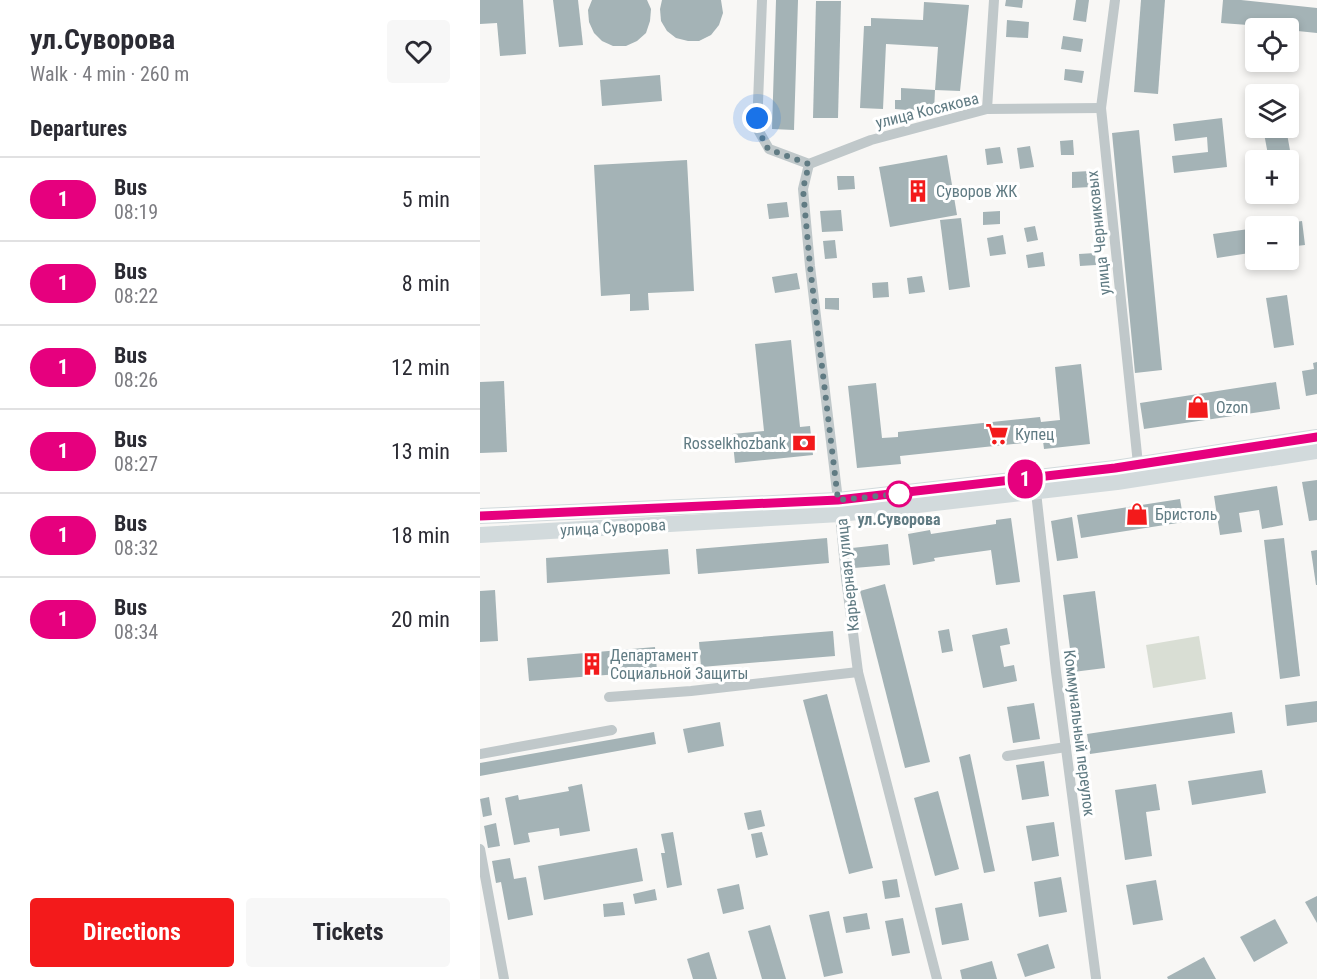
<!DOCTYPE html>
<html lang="en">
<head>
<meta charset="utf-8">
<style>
  :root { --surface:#fff; --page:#f7f7f7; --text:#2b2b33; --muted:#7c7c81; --line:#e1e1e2; --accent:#f31a1b }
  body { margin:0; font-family:"Roboto Condensed",sans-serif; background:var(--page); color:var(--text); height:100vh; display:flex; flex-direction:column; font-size:22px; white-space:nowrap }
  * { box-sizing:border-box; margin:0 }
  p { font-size:20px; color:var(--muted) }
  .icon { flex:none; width:33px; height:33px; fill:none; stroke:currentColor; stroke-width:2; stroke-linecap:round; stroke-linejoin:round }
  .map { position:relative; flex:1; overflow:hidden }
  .details { display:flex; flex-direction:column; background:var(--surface); width:480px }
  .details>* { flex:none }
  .badge { padding:0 12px; border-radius:20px; font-size:21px; line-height:39px }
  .tools { position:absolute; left:765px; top:18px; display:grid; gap:12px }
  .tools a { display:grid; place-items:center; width:54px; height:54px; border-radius:6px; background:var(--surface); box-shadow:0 3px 9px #0003; font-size:30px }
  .you { position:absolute; width:30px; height:30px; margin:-15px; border:4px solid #fff; border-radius:50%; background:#1a73e8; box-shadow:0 0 0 9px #1a73e833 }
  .map>.badge { position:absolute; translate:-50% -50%; box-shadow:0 0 0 3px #fff }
  h2 { padding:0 30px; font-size:22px; line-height:54px }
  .round { display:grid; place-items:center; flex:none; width:63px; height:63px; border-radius:6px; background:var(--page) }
  .headline { display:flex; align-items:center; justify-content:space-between; height:102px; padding:0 30px }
  h1 { font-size:28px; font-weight:700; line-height:45px }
  .cta { display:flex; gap:12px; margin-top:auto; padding:12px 30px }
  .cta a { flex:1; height:69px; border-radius:6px; background:var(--accent); color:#fff; font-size:24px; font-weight:700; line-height:69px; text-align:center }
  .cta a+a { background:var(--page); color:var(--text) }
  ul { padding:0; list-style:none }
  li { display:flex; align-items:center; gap:18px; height:84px; padding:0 30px; border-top:2px solid var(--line) }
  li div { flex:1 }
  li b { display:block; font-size:22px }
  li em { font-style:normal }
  li .badge { min-width:66px; font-weight:700; text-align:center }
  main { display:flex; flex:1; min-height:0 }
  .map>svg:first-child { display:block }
</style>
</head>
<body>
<main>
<section class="details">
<div class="headline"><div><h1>ул.Суворова</h1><p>Walk · 4 min · 260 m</p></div><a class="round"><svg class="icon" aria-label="heart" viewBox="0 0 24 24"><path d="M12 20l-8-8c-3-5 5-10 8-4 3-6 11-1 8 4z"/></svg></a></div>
<h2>Departures</h2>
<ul>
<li><span class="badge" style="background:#e6007e;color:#fff">1</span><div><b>Bus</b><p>08:19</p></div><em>5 min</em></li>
<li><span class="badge" style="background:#e6007e;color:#fff">1</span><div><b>Bus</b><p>08:22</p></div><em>8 min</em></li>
<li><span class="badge" style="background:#e6007e;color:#fff">1</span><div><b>Bus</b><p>08:26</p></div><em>12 min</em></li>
<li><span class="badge" style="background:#e6007e;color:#fff">1</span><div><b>Bus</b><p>08:27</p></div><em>13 min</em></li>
<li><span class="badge" style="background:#e6007e;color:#fff">1</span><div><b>Bus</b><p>08:32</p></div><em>18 min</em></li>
<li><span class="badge" style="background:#e6007e;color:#fff">1</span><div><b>Bus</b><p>08:34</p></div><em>20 min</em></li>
</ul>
<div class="cta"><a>Directions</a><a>Tickets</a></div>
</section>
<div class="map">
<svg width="837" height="979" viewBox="0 0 837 979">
  <rect width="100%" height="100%" fill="#f8f7f5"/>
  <polygon fill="#d9ded4" points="719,636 726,679 673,688 666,645"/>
  <g fill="#a4b3b6">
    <polygon points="0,0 43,0 46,54 20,56 17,23 0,24"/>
    <polygon points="73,0 98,0 103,45 79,47"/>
    <polygon points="112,0 167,0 171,9 170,21 166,33 157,41 146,46 133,46 122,41 114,33 109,22 108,10"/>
    <polygon points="182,0 241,0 243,13 239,25 231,35 219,41 208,41 196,38 187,31 181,21 180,9"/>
    <polygon points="296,0 318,0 314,130 292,129"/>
    <polygon points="526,0 543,0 542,8 525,6"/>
    <polygon points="596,0 609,0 606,22 593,20"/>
    <polygon points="661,0 685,0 678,94 654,92"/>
    <polygon points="743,0 761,0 837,8 837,33 808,30 808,28 741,23"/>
    <polygon points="336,1 361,1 358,118 333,118"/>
    <polygon points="444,2 489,5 480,91 455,90 454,112 415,109 415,100 421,100 421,88 455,90 458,47 406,44 403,109 380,108 384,26 391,26 391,18 443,20"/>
    <polygon points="527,20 549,22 548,38 526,37"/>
    <polygon points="583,36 603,39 601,52 581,49"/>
    <polygon points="585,69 604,71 602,83 584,80"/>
    <polygon points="180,75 182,101 122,106 120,80"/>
    <polygon points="800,90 801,94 779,94 779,93"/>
    <polygon points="742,118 747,167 694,173 692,156 728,152 727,137 695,141 693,124"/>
    <polygon points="783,128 806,128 816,184 808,185 808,160 789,160"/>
    <polygon points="659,130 682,370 655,373 632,133"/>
    <polygon points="593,140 594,155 581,155 580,141"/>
    <polygon points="550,146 554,167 540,169 537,148"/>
    <polygon points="520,147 523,163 507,165 505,149"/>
    <polygon points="467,155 477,215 410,227 399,167"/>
    <polygon points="207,160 214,291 168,293 169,310 150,311 150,294 121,296 114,165"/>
    <polygon points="610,171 611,187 592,188 592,172"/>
    <polygon points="357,176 374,176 375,189 358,190"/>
    <polygon points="307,202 309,217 289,219 287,204"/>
    <polygon points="361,210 363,231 342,232 340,211"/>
    <polygon points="520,211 520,224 503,225 503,212"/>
    <polygon points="481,218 490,287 469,290 460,220"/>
    <polygon points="822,221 825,245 808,247 808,226 794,225"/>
    <polygon points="555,226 558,240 547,242 544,228"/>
    <polygon points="776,228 776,252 737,258 733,234"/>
    <polygon points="523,235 526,254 510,256 507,238"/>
    <polygon points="355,240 357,258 345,259 343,241"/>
    <polygon points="563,252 565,266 548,268 546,255"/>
    <polygon points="615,253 616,265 600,266 599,254"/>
    <polygon points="317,273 320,289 295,293 292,277"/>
    <polygon points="442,276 445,292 429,294 427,278"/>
    <polygon points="408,282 409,297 393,298 392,283"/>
    <polygon points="807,295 814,345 794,348 786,298"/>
    <polygon points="345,298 359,298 359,310 345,309"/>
    <polygon points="311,340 320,427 330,426 333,455 255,463 252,434 284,431 275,344"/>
    <polygon points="837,362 837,394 826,396 822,371 834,369 833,363"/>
    <polygon points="601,364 610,444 564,449 563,441 420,456 421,464 377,468 368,386 396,383 402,438 418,437 418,432 560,417 561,422 580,420 575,367"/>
    <polygon points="24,381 27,452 0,453 0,382"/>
    <polygon points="796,382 800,409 664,429 660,403"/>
    <polygon points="837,480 837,520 829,521 822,482"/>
    <polygon points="797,486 803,525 782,529 779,510 759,513 762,532 740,535 734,496"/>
    <polygon points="700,499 704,522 601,538 597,515"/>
    <polygon points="592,517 598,558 577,561 571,521"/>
    <polygon points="531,518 540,582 516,585 511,550 454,558 455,561 433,565 428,534 450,530 451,534 516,524 516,520"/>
    <polygon points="347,538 349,563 218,574 216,549"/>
    <polygon points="804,538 820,676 800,679 784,540"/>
    <polygon points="408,544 410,565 374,568 372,548"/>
    <polygon points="188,549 190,574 67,583 66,558"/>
    <polygon points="837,550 837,585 836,585 831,551"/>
    <polygon points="405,584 450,762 425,768 380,591"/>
    <polygon points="15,590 18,641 0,642 0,591"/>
    <polygon points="615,591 625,668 593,672 583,595"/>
    <polygon points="527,628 530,644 520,646 524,667 534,665 537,681 503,688 492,635"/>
    <polygon points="469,629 473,651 462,653 458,631"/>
    <polygon points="353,631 355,656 221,667 219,642"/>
    <polygon points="175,647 177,671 49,681 47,658"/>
    <polygon points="347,694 393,868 369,874 323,700"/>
    <polygon points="837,701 837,722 807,726 805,705"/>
    <polygon points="554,703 560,739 533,743 527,707"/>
    <polygon points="752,712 755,733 610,754 607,734"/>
    <polygon points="240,722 244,746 208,753 203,729"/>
    <polygon points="174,732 176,744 0,776 0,763"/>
    <polygon points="490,754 515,871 504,873 479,757"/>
    <polygon points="564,761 569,796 542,800 536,765"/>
    <polygon points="782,770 786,793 712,805 708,781"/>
    <polygon points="102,784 110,831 80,836 79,828 48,833 50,842 34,845 25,798 38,795 39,800 89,791 88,787"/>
    <polygon points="676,784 680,810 666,812 672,856 645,860 635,790"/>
    <polygon points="458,791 479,869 455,876 434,798"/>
    <polygon points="9,797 12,815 3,817 0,799"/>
    <polygon points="281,810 285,826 268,830 264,813"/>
    <polygon points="574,822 579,856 552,861 546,826"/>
    <polygon points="16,823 20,846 8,848 4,826"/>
    <polygon points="193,832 202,885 187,888 181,853 185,853 181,834"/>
    <polygon points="282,832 288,855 276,858 271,834"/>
    <polygon points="157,848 163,881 64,900 58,866"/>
    <polygon points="30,858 34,879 46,877 53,915 28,920 21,882 16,883 12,861"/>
    <polygon points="581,877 587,912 559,917 554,882"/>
    <polygon points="417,879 420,897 405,899 402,881"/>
    <polygon points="676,880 683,920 653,925 646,885"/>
    <polygon points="259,884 264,909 243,914 237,889"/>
    <polygon points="175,889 177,900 155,904 153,894"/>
    <polygon points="837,896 837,923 825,902"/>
    <polygon points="143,902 145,915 124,917 123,904"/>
    <polygon points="482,903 489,940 462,945 455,908"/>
    <polygon points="349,911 363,973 344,977 329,915"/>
    <polygon points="387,913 390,929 366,933 363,917"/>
    <polygon points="423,918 430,953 412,956 405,921"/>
    <polygon points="795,919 808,943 774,962 760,937"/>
    <polygon points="290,925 306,979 282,979 268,931"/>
    <polygon points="568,944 575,968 545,977 537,954"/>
    <polygon points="229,952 237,979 213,979 207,959"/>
    <polygon points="724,957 736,979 688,979 687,977"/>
    <polygon points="512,961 517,979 482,979 480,970"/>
  </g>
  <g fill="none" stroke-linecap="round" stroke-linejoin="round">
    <g stroke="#c0c8ca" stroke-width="10">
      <polyline points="282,0 277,128 289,149 329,164 391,140 507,109 621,108"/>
      <polyline points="635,0 621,108 658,464"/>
      <polyline points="507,109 514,0"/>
      <polyline points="329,164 323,189 330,266 358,500"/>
      <polyline points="556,492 576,672 616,978"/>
      <polyline points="360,514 366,578 378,672 457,979"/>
      <polyline points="129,697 211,691 378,672"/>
      <polyline points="0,754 132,730"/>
      <polyline points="527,756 586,747"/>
      <polyline points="0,849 24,979"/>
    </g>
    <g stroke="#d2dadc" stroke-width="16">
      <polyline points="0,516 358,500 635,468 837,437"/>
      <polyline points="0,535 360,514 637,482 837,451"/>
    </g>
  </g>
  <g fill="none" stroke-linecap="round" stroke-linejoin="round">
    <g stroke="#fff" stroke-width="14">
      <polyline id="line" points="0,516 358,500 635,468 837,437"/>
    </g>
    <use href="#line" stroke="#e6007e" stroke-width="9"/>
    <polyline stroke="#607b83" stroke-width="6" stroke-dasharray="0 10.8" points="277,118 277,128 288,149 329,164 323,189 330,266 358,500 419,494"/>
  </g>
  <defs>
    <g id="building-bare" transform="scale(1.8)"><path d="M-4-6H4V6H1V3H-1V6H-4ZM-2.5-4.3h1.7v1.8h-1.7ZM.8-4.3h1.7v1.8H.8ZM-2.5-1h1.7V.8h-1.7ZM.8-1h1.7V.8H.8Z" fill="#f31a1b" stroke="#fff" stroke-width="2.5" paint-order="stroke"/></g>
    <g id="shop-bare" transform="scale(1.8)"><path d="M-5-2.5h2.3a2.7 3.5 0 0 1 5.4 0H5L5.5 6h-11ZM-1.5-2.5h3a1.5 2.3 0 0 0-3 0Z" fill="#f31a1b" stroke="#fff" stroke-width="2.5" paint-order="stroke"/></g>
    <g id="supermarket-bare" transform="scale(1.8)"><path d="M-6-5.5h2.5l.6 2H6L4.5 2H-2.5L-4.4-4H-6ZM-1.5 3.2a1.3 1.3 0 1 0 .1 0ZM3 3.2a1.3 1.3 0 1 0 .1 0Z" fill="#f31a1b" stroke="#fff" stroke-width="2.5" paint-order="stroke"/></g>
    <g id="bank-bare" transform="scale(1.8)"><path d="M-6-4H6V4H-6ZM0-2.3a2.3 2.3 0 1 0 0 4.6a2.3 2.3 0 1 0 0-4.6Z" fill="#f31a1b" stroke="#fff" stroke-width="2.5" paint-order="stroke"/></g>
  </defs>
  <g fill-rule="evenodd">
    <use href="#building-bare" x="438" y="191"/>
    <use href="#shop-bare" x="718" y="407"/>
    <use href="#supermarket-bare" x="517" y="434"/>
    <use href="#bank-bare" x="324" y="443"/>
    <use href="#shop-bare" x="657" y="514"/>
    <use href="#building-bare" x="112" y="664"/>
  </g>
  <circle fill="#fff" stroke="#e6007e" stroke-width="3" cx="419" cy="494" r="12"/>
  <g text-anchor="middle" stroke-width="6" stroke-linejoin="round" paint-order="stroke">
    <g font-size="16" fill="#607b83" stroke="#fff">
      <text transform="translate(447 110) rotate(-14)" y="6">улица Косякова</text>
      <text transform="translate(618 233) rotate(-96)" y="6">улица Черниковых</text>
      <text transform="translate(133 527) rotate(-3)" y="6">улица Суворова</text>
      <text transform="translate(367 575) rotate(-96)" y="6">Карьерная улица</text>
      <text transform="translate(600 733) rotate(83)" y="6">Коммунальный переулок</text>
    </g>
    <g font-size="16" fill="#607b83" stroke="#fff" text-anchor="start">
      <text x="456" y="197">Суворов ЖК</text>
      <text x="736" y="413">Ozon</text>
      <text x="535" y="440">Купец</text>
      <text x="306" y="449" text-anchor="end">Rosselkhozbank</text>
      <text x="675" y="520">Бристоль</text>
      <text x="130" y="661">Департамент<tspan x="130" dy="18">Социальной Защиты</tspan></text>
    </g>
    <g font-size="16" font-weight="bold" fill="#607b83" stroke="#fff">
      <text x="419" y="525">ул.Суворова</text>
    </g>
  </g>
</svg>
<div class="tools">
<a><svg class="icon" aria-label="locate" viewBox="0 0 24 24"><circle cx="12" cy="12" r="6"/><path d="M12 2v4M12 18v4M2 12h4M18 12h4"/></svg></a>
<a><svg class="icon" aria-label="layers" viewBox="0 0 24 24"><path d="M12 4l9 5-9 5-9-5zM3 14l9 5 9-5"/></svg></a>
<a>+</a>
<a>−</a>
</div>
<div class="you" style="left:277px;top:118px"></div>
<b class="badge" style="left:545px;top:479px;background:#e6007e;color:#fff">1</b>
</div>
</main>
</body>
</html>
